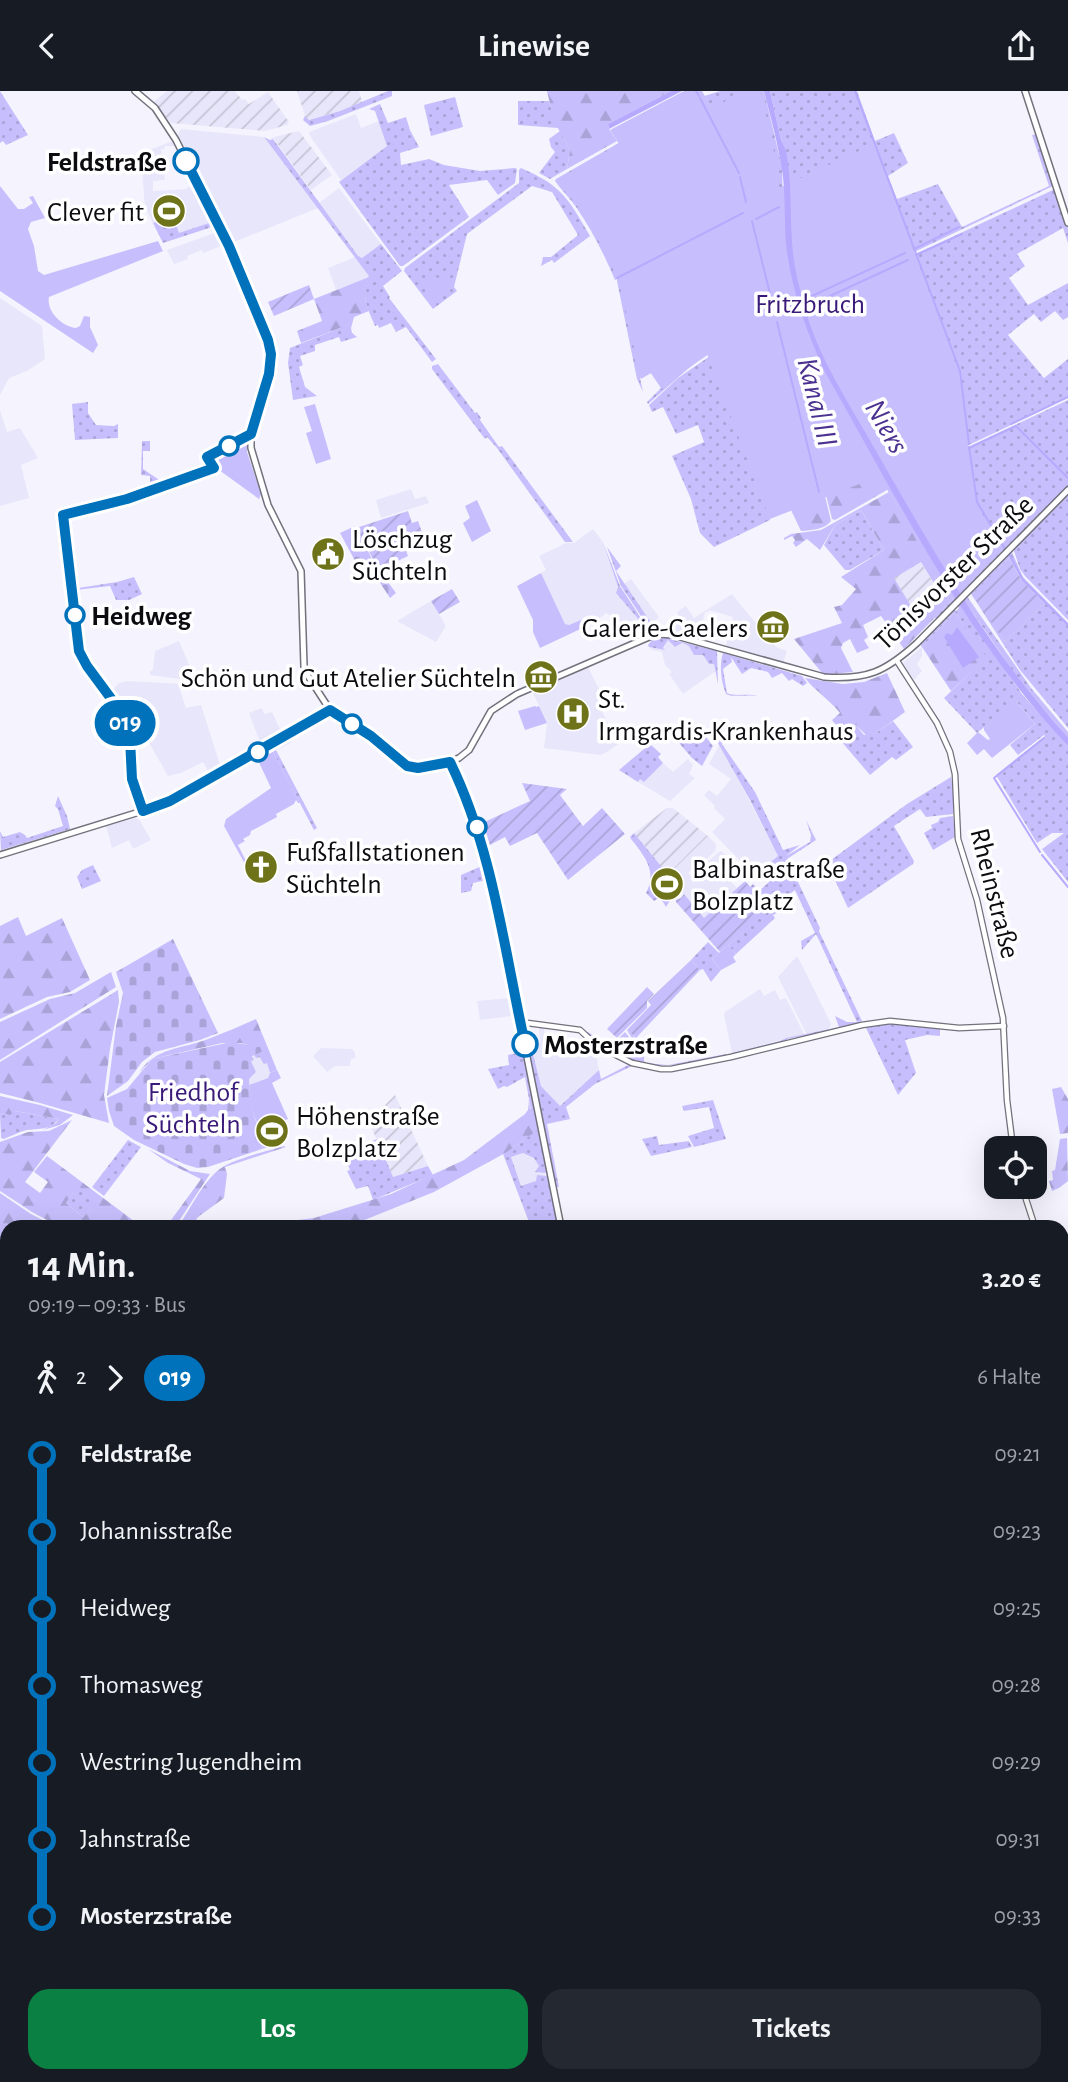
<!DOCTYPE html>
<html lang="de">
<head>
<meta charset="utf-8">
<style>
  :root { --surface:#171b24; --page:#242831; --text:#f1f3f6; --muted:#9ea1a6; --accent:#0b8043 }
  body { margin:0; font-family:"Alegreya Sans",sans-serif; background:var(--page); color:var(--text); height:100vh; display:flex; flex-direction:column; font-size:26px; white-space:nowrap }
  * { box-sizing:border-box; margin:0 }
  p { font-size:23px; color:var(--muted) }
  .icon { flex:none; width:38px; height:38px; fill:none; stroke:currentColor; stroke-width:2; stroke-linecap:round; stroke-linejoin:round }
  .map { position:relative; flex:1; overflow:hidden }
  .side { position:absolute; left:0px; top:1129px; width:1069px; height:863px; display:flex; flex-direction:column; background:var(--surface); border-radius:21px 21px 0 0; box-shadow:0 7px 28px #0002 }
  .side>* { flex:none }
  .badge { padding:0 14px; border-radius:23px; font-size:24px; line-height:46px }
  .controls { position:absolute; left:984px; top:1045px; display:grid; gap:14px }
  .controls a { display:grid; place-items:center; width:63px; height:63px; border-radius:14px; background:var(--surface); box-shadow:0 7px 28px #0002; font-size:35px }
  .map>.badge { position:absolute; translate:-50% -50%; box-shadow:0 0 0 4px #fff }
  .legs { display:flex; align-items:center; gap:10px; height:77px; padding:0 28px; font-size:23px }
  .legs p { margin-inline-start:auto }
  .head { display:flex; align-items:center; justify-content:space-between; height:119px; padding:0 28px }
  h1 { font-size:38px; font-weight:600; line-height:52px }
  .cta { display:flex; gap:14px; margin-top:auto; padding:14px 28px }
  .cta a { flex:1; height:80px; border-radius:21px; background:var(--accent); color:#fff; font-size:28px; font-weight:600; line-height:80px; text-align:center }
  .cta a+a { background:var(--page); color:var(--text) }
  ul { padding:0 28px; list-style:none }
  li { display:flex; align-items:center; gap:24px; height:77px; font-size:26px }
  li i { display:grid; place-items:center; width:10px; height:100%; margin:0 9px; background:currentColor }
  li i::after { content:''; width:18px; height:18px; margin:-9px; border:5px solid; border-radius:50%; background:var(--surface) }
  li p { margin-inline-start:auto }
  li:first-child i { background:linear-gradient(#0000 50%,currentColor 0) }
  li:last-child i { background:linear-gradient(currentColor 50%,#0000 0) }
  header { display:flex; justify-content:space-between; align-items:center; height:91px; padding:0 28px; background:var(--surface); font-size:32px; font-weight:600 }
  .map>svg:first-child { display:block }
</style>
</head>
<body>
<header><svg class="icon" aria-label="back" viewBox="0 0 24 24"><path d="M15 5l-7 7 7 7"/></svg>Linewise<svg class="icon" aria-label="share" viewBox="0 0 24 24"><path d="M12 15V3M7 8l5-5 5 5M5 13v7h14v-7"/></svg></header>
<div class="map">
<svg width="1068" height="1991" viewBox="0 0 1068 1991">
  <defs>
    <pattern id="industrial-furrows" width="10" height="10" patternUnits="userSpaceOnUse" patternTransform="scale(1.75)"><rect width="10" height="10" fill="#e8e6fa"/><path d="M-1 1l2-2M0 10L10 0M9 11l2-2" fill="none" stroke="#c6c4d5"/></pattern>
    <pattern id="grass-dots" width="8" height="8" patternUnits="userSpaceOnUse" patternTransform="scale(1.75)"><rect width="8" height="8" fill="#c7bffd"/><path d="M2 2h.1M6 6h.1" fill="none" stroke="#aaa3d8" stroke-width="1.8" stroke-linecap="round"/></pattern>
    <pattern id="forest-firs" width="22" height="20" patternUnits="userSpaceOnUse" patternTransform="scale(1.75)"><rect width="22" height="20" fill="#c7bffd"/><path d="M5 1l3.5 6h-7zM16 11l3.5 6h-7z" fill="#aaa3d8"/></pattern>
    <pattern id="cemetery-stones" width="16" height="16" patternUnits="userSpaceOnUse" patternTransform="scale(1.75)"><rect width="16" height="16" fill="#c7bffd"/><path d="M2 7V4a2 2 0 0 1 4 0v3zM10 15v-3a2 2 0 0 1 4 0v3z" fill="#aaa3d8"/></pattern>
    <pattern id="garden-furrows" width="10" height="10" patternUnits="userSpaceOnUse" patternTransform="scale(1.75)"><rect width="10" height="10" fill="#c7bffd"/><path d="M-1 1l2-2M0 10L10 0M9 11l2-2" fill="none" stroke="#aaa3d8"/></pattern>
  </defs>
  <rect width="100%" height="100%" fill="#f5f4fe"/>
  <g fill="#e8e6fa">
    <polygon points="356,23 361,37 379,30 387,55 341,89 310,45 309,41"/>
    <polygon points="181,38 264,46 318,117 234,151 231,150 178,43"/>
    <polygon points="173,50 174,55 165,55 165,58 161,58 165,89 153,90 153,100 187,98 188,96 195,95 212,131 179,143 173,125 153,132 145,116 144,106 141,62"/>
    <polygon points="339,97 381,153 362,167 358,166 319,112"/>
    <polygon points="217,141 224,154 203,162 202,159 187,165 188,168 174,173 167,159"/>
    <polygon points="355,166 370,186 336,199 328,177"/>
    <polygon points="0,207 42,235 45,268 27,280 9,287 0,304"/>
    <polygon points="0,319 7,341 20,337 38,367 21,374 29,407 0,415"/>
    <polygon points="411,398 415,408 426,405 429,412 381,427 376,409"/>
    <polygon points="593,438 603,451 618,496 616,502 640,530 626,538 623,533 606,522 594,532 591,533 584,527 569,534 565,533 541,482 546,479 539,465 566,452 574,452"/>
    <polygon points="631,488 659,526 652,533 624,493"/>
    <polygon points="732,503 759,536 757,539 767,545 776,556 787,560 783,572 726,555 733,526 709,519 708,521 705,521 703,529 707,533 705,549 673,540 678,523 677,521 686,515 694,527"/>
    <polygon points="431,510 446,535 436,551 397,530"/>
    <polygon points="668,549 690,555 692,559 703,564 709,573 714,572 716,580 683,603 669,583 672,581 665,574 662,561 652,559 649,556 663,559"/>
    <polygon points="179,550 196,590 150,584 150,581 153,578 155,560"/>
    <polygon points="922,556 922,565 917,573 922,580 914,589 903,572"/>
    <polygon points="588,576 606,612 600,616 618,653 607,661 600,664 544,657 547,632 533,602"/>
    <polygon points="127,590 181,593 180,599 186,617 201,614 221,677 210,683 203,671 181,682 168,685 147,648 133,652 127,626 111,600 119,592"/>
    <polygon points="262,617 264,623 272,621 282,642 261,654 249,622"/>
    <polygon points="720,653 778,765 754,784 712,741 725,728 714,717 715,715 704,704 709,699 717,705 731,688 709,673"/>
    <polygon points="688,668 693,674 689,683 695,687 670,710 638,691 640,688 644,690 663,672 673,681"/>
    <polygon points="136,727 140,730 151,749 133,758 129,749 112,757 106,735"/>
    <polygon points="708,745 715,752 716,756 715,760 699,775 694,775 688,782 694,788 702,780 702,777 717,762 721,760 733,770 722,781 737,797 704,828 668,784"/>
    <polygon points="796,866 798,866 831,933 829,938 807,944 778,886"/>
    <polygon points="760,898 764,905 775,899 780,909 786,907 804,943 732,962 724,924 725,921"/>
    <polygon points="511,907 514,921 512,925 480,929 477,910"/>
    <polygon points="539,936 544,937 546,957 567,956 568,963 587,961 597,968 599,979 560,1015 541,995 534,972 530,953 540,952"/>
    <polygon points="321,957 353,958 353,960 355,961 355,967 351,968 350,975 335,975 327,981 313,965"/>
    <polygon points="254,964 256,967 260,965 267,972 270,982 268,987 249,994 249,988 256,981 251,970"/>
    <polygon points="523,1062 534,1067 547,1086 521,1096 511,1066"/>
  </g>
  <g fill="url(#industrial-furrows)">
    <polygon points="167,0 235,0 242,9 245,8 249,13 268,1 289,31 287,34 265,40 171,32 153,11"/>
    <polygon points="297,0 359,0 362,11 340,20 308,29 305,25"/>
    <polygon points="299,40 332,84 311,99 274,48 270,47"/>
    <polygon points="920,470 941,504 938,512 917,525 893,487"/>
    <polygon points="667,717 673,717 708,745 668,784 634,742"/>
    <polygon points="395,1004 428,1075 393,1086 366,1024 384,1015"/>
  </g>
  <g fill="url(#grass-dots)" fill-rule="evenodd">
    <polygon points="0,0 28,44 6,54 3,50 0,52"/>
    <polygon points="388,0 392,0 392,5 328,30 310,35 303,29 305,25 309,29 340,20"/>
    <path d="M720,0H764L782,76L783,114L955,506L1022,603L1068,655V791L1042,758L1064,742H1052L1037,752L996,684L1045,645L1044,644L1018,664L1010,654L1035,633L1016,610L977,642L944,607L986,567L955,521L922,556L920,553L952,518L956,520L959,517L955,511L939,527H934L953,508L879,385L770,427V429L714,456L700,442L691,408L672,365L704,351L698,334L676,343L663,316L652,321L649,314L678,287L729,252L728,250L690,276L648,313L647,311L661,297L651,282L640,287L643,301L637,288L617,190L744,125L743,123L615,189C604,163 592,139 576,116C570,107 561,99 555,90L556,88L695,8Z"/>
    <path d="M770,0H857L875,50L894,42L908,72L888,85L897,108L938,93L962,136L1049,95L1032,44L1037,43L1053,95L807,212L808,213L1055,98L1068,137V152L1063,137L1017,163L1025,175L1009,187L1028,214L1068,192V226L1063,229L1055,220L1041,231L1034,223L1008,244L1044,287L1068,268V307L899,387L900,388L1068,309V397L1007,458L1009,461L1011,459L1023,486L1068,532V637L1020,579L970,501L1006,463L1005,461L964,501L1031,597L1068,641V646L1026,599L959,502L907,413L821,261L804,215L795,175L792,154L787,67L781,49ZM1009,467L1021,488L1044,512L1005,551L973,504Z"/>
    <polygon points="455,6 463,36 431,45 424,14"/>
    <polygon points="518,10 549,10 558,37 518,34"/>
    <polygon points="380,13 388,32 406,26 410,39 419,56 400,62 401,74 429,68 444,74 480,80 515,77 517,78 515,92 498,104 487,89 449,94 469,126 403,175 400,175 339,91 387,55 375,20 369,18"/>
    <polygon points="560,40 570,59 567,78 550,88 539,82 555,61 551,56 549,48"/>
    <path d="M264,46L270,49L273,48L358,165L362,167L381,153L402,180L383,195L390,206L389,207L436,268L432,271L406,236L396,241L391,232L379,237L378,234L375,235C366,213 361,209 369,185Z"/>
    <path d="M521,77C561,94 569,108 590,145L554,172L552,169L541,175L543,166H551L578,144L552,101L532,95L467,143L454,196L457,200L433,218L404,180L405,177L519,92V79Z"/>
    <polygon points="173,125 179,142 212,131 213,133 209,137 163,152 153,132"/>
    <polygon points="340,237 351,237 352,242 357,246 341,251 339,246 315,254 315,260 300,265 303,274 299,276 305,296 317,305 293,309 288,272 290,257"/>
    <polygon points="438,273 475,322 477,321 481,327 480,329 499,356 502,355 573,451 565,451 497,357 487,346 485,348 432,278 432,275"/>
    <polygon points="88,311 88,322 96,334 114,335 118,333 118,347 75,349 72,313"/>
    <polygon points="142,350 150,350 150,360 143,360 143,378 164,392 185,386 132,406 129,404 150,397 150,385 141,384"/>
    <polygon points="1068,402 1068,529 1025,485 1020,478 1013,457"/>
    <polygon points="861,419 884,459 850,479 845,479 824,454 835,434"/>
    <polygon points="603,451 620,495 650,541 641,545 636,533 640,530 616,502 618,496"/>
    <polygon points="607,456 621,475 616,480 656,539 651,540 621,495"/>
    <polygon points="134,486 142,503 129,509 116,509 110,495 76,499 78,497 117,491"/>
    <polygon points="666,547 717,560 718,593 714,573 709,573 703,564 694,564 689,555 682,552 675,556 668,549 663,557 665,559 649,556 648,554 653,548"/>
    <path d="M723,562L802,585L807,592L803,595L792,588L789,590L782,582L772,587L768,581L751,577L742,583L731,566L732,571L723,578L727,602C735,606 747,602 757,605C747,603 734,607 726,603C721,591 719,574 723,562Z"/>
    <polygon points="851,628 864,644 876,642 893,630 913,656 896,669 892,666 870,684 835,643"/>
    <polygon points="703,642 713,655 702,675 692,667 679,652 689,644 693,649"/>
    <polygon points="719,642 717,645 723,652 722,653 755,701 783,759 800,754 786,765 810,751 811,744 806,729 816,749 787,768 820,837 819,840 862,930 858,931 858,932 804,947 803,945 787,948 787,951 734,963 732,962 780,950 786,947 839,936 835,925 847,931 857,931 816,843 802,859 801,850 815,842 795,799 774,815 777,822 773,824 775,827 736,863 728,854 766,821 753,805 756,802 750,796 753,793 759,800 778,783 773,775 764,781 768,787 766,789 762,783 754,784 778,765 750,709 714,645"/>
    <polygon points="290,648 291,651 276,659 317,737 314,739 271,657"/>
    <polygon points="650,653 661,663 658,666 663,672 644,691 640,688 638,691 619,679"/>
    <polygon points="951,686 954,707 953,723 926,726 920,718 894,735 914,770 913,773 848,817 827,772 907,713"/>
    <polygon points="58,705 67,725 70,738 1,759 0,740 3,746 20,741 25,744 27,747 63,735 58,718 55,715"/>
    <polygon points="953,725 955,746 933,759 924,742 932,737 931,734 938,731 940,727"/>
    <path d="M634,742L678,796L666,816L660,806L654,810L646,802C658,781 644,764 631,748L630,746Z"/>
    <polygon points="93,774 101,790 82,798 77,786 82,779"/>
    <polygon points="484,774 487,789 473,792 471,800 461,802 461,784"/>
    <polygon points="708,851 719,862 712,868 721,879 711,891 703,878 700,879 691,869"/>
    <polygon points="885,932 940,937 940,945 927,944 905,949 916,982 898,1004 865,935"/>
    <path d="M516,937L520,940L558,1129L534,1134L529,1131L503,1063L524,1049L531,1019L525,986L507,996L504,995L498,998L488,978L509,974L508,964L521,961ZM523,1062L534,1067L539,1075L535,1081L546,1082L547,1085L537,1084L536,1090L521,1095L511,1066Z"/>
    <path d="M627,939C635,946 646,958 644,970L646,972L668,974L726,963V965C665,977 638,984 586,942L588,941L608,955L612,951L614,952L625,941L636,955L635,968C641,954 631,948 627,939Z"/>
    <polygon points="527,940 541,995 560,1015 599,979 601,988 630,973 634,974 595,993 566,1016 570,1028 547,1033 559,1096 555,1096 535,996"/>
    <polygon points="713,1009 726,1048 694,1056 688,1045 714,1037 709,1016 684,1020 682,1015"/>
    <path d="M15,1020L59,1028C49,1040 40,1037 27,1039C19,1041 11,1045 4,1048L1,1047L0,1024L3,1022Z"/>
    <polygon points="657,1045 659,1054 689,1050 692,1056 651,1065 642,1048"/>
    <polygon points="377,1048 393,1086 428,1075 433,1084 373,1109 368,1095 356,1098 347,1080 350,1079 343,1062"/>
    <polygon points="128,1049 141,1056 104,1105 92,1096"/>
    <polygon points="78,1094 100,1110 83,1126 66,1112"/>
    <polygon points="7,1955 7,1984 44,1985 46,1991 8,1991 0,1983 0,1957"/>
  </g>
  <g fill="url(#forest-firs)" fill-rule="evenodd">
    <polygon points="547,0 671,0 608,33 609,38 617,50 567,78 570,59 554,30"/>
    <path d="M369,186C365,200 363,207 369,220L354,226L351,237H340L301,252L297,240L322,230L314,208Z"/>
    <polygon points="879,384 887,396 887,399 835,429 832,428 826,404"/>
    <path d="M889,401L953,508L904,558L881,525L863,534L868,546L864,549L869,557L857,562L850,548L843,552L841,557L853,581L831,583L822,582L794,548L842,532L834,516L842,514L856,498L841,486L884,459L861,419L835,434L820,459L807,448L796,456L793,452L795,449L792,445L784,449V447L791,443L821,439ZM921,471L941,504L936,509L938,512L917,525L894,487Z"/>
    <path d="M825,405L831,430C824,439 812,439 801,440L791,419Z"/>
    <polygon points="955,521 987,567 951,600 922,556"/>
    <path d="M887,582L905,621L876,642L867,645L851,629L835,643V633L832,629L840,622C830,609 815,600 805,587L843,593L864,591Z"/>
    <polygon points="18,826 26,845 62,827 90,889 70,901 47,906 0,928 0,835"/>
    <polygon points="111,881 116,896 0,969 0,931 50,908 75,902"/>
    <polygon points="118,899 119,911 110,958 104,1004 109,1032 40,1012 0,1002 0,971"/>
    <path d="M256,928L277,979L270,982L267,972L264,973L260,966L256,967L254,964L262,961L255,956L241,952H222L152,968L139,982C155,956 183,958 208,948C224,942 240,935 256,928Z"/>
    <polygon points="1061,996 1068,1008 1068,1042 1060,1043 1052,998"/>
    <polygon points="0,1005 40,1014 73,1024 60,1034 43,1039 56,1032 59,1028 15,1020 10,1024 3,1022 0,1024"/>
    <polygon points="529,1008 530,1018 533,1017 538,1039 507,1061 434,1101 357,1132 344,1136 239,1136 314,1127 391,1103 464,1069 525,1023 528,1019"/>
    <path d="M72,1029L25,1091L40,1102L48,1091L34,1081L47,1065L142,1136H60L32,1121L0,1100V1051L28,1041L49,1040ZM78,1095L99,1110L83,1126L66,1112Z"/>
    <polygon points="1067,1047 1068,1090 1059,1097 1052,1100 1049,1090 1053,1089 1052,1080 1055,1079 1060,1048"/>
    <path d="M284,1055L286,1056L225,1076L227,1083L224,1107L198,1126L191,1136H178C190,1118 200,1096 216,1081C230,1068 265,1061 284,1055Z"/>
    <polygon points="148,1058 190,1080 210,1083 175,1136 166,1136 201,1088 168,1072"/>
    <polygon points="0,1102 31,1123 56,1136 7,1136 7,1192 0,1183"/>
    <polygon points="0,1186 7,1196 7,1248 0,1240"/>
    <polygon points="0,1243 7,1252 7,1308 0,1316"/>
    <polygon points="0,1326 7,1335 7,1383 0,1375"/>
    <polygon points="7,1496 7,1601 0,1598 0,1502"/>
    <polygon points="571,1984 573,1991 409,1991 388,1985"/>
  </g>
  <g fill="url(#cemetery-stones)">
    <polygon points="355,435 374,472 396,502 390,507 369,475 360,479 340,442"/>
    <polygon points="173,848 218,942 200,949 155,961 142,971 128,990 107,1005 116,935 123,902 116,881"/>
    <path d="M231,951L260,956L262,961L252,965L254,969L251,970L256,981L249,988C249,1001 251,1012 254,1024C257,1038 266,1041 262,1058L208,1076L197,1077L184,1073L134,1049L114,1035L109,1020L107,1007L127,998L152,968Z"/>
  </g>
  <g fill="#c7bffd">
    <polygon points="684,0 702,0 712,17 746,0 760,0 773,54 779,97 874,53 959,282 976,412 1003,458 954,509 927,468 880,385 770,428 707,263 662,298 651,282 641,288 622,202 608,165 573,108 558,90 555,90 619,53 610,39"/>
    <path d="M0,95L18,118H24L33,112L29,106L33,105L45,127L31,131L28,138L34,155L38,180L44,184L158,150L163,160L49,206C46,221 63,236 76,237L80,235L84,225L90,226V236L98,254L93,262L0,200Z"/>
    <polygon points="437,186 440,192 447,189 448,191 446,194 448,195 442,204 438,202 433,208 429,208 425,198 431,188"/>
    <polygon points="315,313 331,368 316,373 306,342 312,340 304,316"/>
    <polygon points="247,348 247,361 261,403 259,408 219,379 213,367 217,363"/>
    <polygon points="477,409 491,440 472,451 463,432 470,427 465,415"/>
    <polygon points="541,482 565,533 569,534 585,527 591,533 540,557 533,541 533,529 517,495"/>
    <polygon points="1015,609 1035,633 992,667 984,658 977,664 967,652 978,641 988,649 990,648 984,639 984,636"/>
    <polygon points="535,615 536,616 539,615 547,632 525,639 518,620"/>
    <polygon points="271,657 300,712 298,712 296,709 294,713 276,723 277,726 251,740 250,744 243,748 245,750 238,754 249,776 263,769 264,770 251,784 224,735 226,728 271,697 256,665"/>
    <polygon points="635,744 677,797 669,804 652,785 650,774 632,747"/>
    <polygon points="728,854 736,863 733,866 736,871 721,879 712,868"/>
    <path d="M277,979L281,987L272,992L288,1028L279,1032L286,1050L262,1058C266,1041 258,1038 254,1024C251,1014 249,1005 249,994L268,987L270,982Z"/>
    <polygon points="289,1985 384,1985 404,1991 286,1991"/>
  </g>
  <g fill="url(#garden-furrows)">
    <polygon points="309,194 314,208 274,225 268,211"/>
    <polygon points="408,420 412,432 418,430 423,444 403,450 408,465 379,479 356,437"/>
    <polygon points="1009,467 1021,488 1044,512 1005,551 972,504"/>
    <polygon points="452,498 460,511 439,523 431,510"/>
    <polygon points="522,692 567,698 560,704 583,735 602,717 625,743 568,789 537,742 510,755 505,746 488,755 480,733 530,710"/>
    <polygon points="745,790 756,802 754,805 767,821 720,861 676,811 676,809 681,807 684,803 704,827"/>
    <polygon points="691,869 700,879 636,947 627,939 651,914 648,910"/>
    <polygon points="647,896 654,903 647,910 647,917 617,947 607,938"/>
    <polygon points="1066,1630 1068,1634 1068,1692 1063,1695 1062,1632"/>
  </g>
  <g fill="#b7aafe">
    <polygon points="671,0 682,0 609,38 608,33"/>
    <path d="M764,0H770L781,49L786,60C792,89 790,121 792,150C793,171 798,193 804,213C817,266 850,313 876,360C933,459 990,562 1068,646V655C966,547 898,409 825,281C806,240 791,198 786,153C784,128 786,98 781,73C777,49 770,24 764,0Z"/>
    <polygon points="957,536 979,566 963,577 944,546 947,542 952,544"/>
  </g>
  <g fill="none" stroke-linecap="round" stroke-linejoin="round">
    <g stroke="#b7aafe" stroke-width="2">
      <polyline points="696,0 699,5"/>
      <polyline points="855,0 960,280 969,353"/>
      <polyline points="700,7 739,82"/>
      <polyline points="740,86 746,111"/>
      <polyline points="756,128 779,116"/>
      <polyline points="752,130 775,223"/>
      <polyline points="914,158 959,136"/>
      <polyline points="916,164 962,143"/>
      <polyline points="617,187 743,122"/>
      <polyline points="801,210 905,162"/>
      <polyline points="804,217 908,169"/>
      <polyline points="777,231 819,401"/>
      <polyline points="1011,333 1068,306"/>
      <polyline points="969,356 977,411 1005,458"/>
      <polyline points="969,357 1016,335 1068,387"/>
      <polyline points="1009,463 1023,489 1068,534"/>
      <polyline points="1040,761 994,687 1044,647"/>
      <polyline points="1042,764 1068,796"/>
    </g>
    <g stroke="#72717c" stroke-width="7">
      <g id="tertiary">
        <polyline points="897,570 937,632 950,661 955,683 958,748 977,809 1003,927 1007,1009 1013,1057"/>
        <polyline points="520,931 580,939 594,952 616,964 632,972 661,978 671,978 731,966 862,934 890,930 959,937 1004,935"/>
        <polyline points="1022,1096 1035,1136"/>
        <polyline points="1062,1225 1068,1243"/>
      </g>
    </g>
    <g stroke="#72717c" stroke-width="8">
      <g id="secondary">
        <path d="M135,0L155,17L176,49L229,155L268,249L270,276L251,343V357L268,414L301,480L304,575L308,585L330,619L371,645L402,672L411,676L450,671L459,667L469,659L491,620L517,603L656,543L673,544L824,586C867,589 885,581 917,552L1068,399"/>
        <polyline points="1025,0 1068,132"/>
        <polyline points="450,671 479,743 489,776 561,1136"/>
        <polyline points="0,764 162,714 330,619"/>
      </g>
    </g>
    <g stroke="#72717c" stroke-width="10">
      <g id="primary">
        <polyline points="1062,1964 1068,1964"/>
        <polyline points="1062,1970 1068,1970"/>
        <polyline points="898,1991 917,1984"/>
        <polyline points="914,1991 934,1984"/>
      </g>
    </g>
    <g stroke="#72717c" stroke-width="10">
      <g id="motorway">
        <polyline points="0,1794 7,1809"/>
        <polyline points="0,1808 7,1824"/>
        <polyline points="62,1984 63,1991"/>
        <polyline points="68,1984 69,1991"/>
      </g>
    </g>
    <use href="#tertiary" stroke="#fff" stroke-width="4.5"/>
    <use href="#secondary" stroke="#fff" stroke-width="5"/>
    <use href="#primary" stroke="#fff" stroke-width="7"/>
    <use href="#motorway" stroke="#fff" stroke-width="8"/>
    <g stroke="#8b8b92" stroke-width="4.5">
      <g id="rail">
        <polyline points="1062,1853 1068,1855"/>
        <polyline points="620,1991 626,1984"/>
      </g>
    </g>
    <use href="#rail" stroke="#fff" stroke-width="2" stroke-dasharray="5" stroke-linecap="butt"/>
  </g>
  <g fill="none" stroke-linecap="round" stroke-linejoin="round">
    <g stroke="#fff" stroke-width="16">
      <path id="line-1" d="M186,70L229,155L268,249L271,263L269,283L251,343L207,366L214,377L127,408L63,424L79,560L87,575L121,621L130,648L132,688L143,720L170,710L330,619L371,645L407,675L418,677L450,671C493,759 504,858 525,953"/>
    </g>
    <use href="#line-1" stroke="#0072bc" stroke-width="10"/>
  </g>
  <defs>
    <g id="stadium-disc" transform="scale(1.75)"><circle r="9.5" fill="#6e731a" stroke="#fff"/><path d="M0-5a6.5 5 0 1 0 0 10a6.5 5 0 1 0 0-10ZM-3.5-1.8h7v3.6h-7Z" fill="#fff"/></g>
    <g id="civic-disc" transform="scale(1.75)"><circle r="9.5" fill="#6e731a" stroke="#fff"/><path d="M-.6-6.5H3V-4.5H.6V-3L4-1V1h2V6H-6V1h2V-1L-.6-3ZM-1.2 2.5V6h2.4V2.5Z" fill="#fff"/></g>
    <g id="museum-disc" transform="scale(1.75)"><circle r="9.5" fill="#6e731a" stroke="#fff"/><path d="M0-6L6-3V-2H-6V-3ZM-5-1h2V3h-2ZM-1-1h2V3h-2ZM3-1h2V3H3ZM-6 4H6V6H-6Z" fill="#fff"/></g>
    <g id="hospital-disc" transform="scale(1.75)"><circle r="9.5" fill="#6e731a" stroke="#fff"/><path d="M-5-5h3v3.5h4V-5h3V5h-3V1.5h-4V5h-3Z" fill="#fff"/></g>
    <g id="church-disc" transform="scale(1.75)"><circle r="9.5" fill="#6e731a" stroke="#fff"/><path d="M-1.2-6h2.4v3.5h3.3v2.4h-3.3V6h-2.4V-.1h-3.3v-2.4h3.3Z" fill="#fff"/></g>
  </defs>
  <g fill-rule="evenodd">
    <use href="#stadium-disc" x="169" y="120"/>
    <use href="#civic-disc" x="328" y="463"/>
    <use href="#museum-disc" x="773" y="536"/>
    <use href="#museum-disc" x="541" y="586"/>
    <use href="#hospital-disc" x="573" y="623"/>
    <use href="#church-disc" x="261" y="776"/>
    <use href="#stadium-disc" x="667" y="793"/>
    <use href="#stadium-disc" x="272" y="1040"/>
  </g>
  <g fill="#fff" stroke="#0072bc" stroke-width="3.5">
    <circle cx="186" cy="70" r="12"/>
    <circle cx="229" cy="355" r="9"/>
    <circle cx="75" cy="524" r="9"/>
    <circle cx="352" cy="633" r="9"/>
    <circle cx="258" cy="661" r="9"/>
    <circle cx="477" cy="736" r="9"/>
    <circle cx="525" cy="953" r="12"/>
  </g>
  <g text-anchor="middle" stroke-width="7" stroke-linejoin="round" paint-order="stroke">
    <g font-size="28" font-weight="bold" fill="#0c0c10" stroke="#fff" text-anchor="start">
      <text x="167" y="80" text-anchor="end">Feldstraße</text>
      <text x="91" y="534">Heidweg</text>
      <text x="544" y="963">Mosterzstraße</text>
    </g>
    <g font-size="28" fill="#0c0c10" stroke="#fff" text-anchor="start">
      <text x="144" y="130" text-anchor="end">Clever fit</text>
      <text x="352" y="457">Löschzug<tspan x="352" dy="32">Süchteln</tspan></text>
      <text x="748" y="546" text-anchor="end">Galerie-Caelers</text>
      <text x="516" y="596" text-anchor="end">Schön und Gut Atelier Süchteln</text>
      <text x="598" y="617">St.<tspan x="598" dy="32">Irmgardis-Krankenhaus</tspan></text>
      <text x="286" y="770">Fußfallstationen<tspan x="286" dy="32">Süchteln</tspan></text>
      <text x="692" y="787">Balbinastraße<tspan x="692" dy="32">Bolzplatz</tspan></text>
      <text x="296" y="1034">Höhenstraße<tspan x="296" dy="32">Bolzplatz</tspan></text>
    </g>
    <g font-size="28" fill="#391a79" stroke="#fff">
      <text x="810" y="222">Fritzbruch</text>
      <text x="193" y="1010">Friedhof<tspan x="193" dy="32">Süchteln</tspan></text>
    </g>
    <g font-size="28" fill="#0c0c10" stroke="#fff">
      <text transform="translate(953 481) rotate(-44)" y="10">Tönisvorster Straße</text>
      <text transform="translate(996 802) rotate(76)" y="10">Rheinstraße</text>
    </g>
    <g font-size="30" font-style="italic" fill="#4b3190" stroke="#fff">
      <text transform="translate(818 311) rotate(76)" y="10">Kanal III</text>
      <text transform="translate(887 335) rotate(60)" y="10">Niers</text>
    </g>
  </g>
</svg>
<div class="controls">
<a><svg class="icon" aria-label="locate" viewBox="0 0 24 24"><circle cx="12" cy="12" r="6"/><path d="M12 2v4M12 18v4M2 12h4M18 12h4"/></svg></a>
</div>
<b class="badge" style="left:125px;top:632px;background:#0072bc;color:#fff">019</b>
<section class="side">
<div class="head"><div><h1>14 Min.</h1><p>09:19 – 09:33 · Bus</p></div><b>3.20 €</b></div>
<div class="legs"><svg class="icon" aria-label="walk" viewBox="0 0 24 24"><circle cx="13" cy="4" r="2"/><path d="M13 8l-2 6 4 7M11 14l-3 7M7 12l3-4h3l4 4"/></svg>2<svg class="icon" aria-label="forward" viewBox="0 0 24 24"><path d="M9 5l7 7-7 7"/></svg><b class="badge" style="background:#0072bc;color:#fff">019</b><p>6 Halte</p></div>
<ul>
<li><i style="color:#0072bc"></i><b>Feldstraße</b><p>09:21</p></li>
<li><i style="color:#0072bc"></i><span>Johannisstraße</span><p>09:23</p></li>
<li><i style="color:#0072bc"></i><span>Heidweg</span><p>09:25</p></li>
<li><i style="color:#0072bc"></i><span>Thomasweg</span><p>09:28</p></li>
<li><i style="color:#0072bc"></i><span>Westring Jugendheim</span><p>09:29</p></li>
<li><i style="color:#0072bc"></i><span>Jahnstraße</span><p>09:31</p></li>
<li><i style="color:#0072bc"></i><b>Mosterzstraße</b><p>09:33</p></li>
</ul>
<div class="cta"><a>Los</a><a>Tickets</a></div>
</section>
</div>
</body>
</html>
